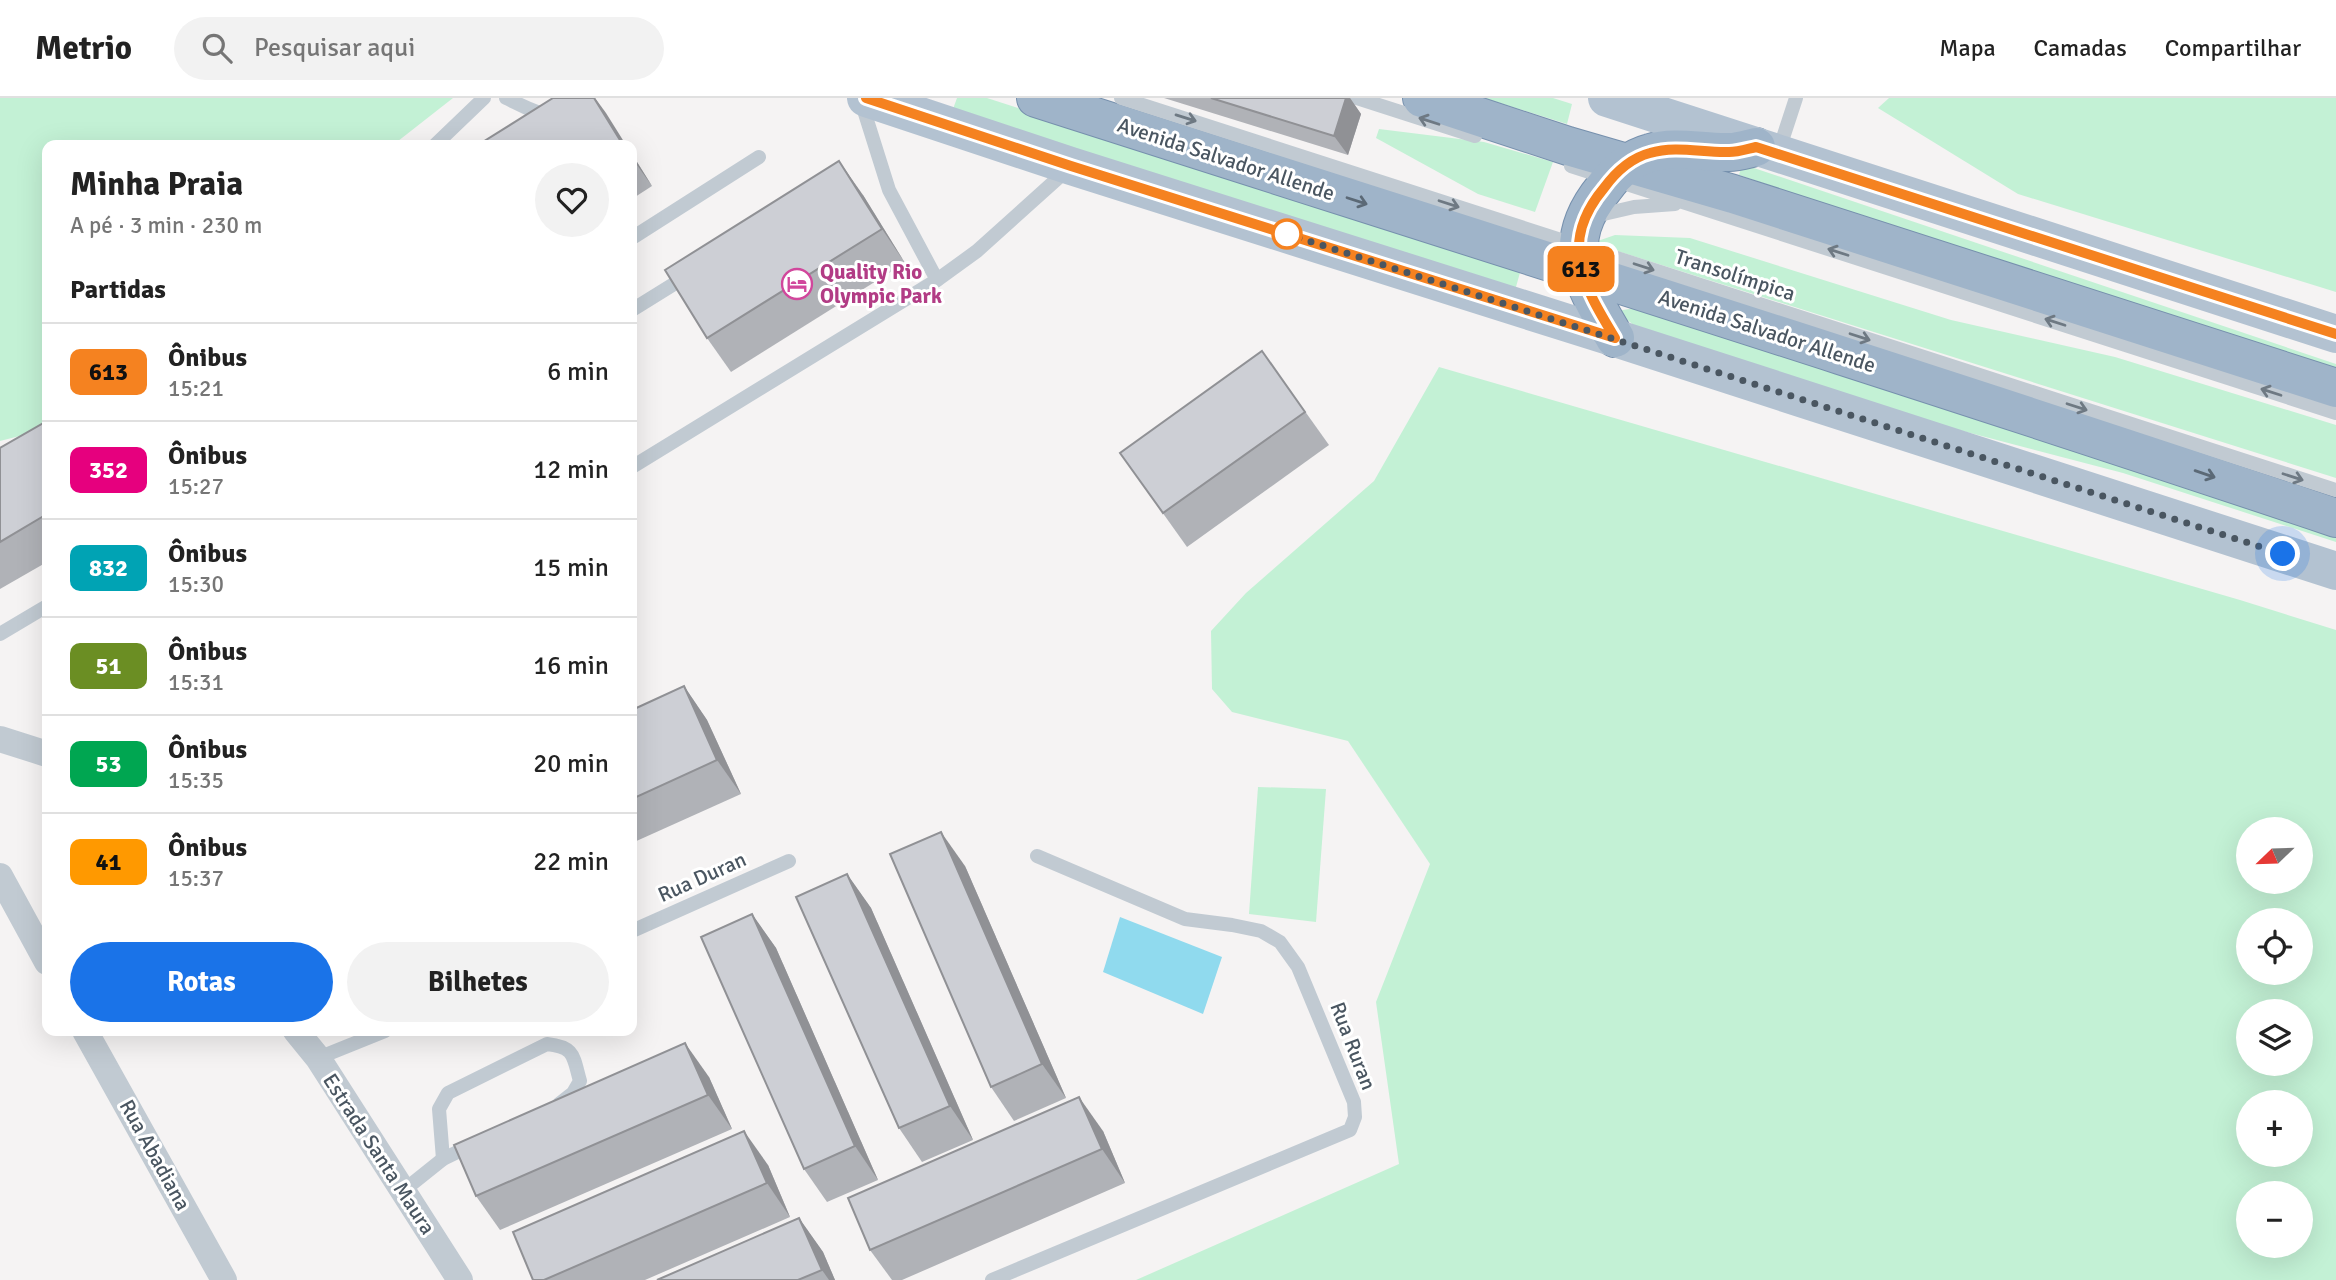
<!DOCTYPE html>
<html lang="pt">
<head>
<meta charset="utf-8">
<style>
  :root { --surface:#fff; --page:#f2f2f2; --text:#222; --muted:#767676; --line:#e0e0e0; --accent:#1a73e8 }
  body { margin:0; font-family:Signika,sans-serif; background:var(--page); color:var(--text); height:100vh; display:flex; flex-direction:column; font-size:26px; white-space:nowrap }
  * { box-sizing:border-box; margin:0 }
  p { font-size:23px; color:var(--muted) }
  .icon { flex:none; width:38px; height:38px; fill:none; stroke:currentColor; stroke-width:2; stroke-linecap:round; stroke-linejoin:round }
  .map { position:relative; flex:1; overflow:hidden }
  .details { position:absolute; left:42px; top:42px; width:595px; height:896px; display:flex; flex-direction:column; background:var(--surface); border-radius:14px; box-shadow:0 7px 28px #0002 }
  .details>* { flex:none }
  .badge { padding:0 14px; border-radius:10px; font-size:24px; line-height:46px }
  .needle { width:46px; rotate:247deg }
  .controls { position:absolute; left:2236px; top:719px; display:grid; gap:14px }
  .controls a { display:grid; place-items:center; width:77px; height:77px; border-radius:50%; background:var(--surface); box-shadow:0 7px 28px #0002; font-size:35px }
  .you { position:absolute; width:35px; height:35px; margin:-18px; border:5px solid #fff; border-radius:50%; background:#1a73e8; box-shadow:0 0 0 10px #1a73e833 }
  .map>.badge { position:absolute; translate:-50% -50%; box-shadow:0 0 0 4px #fff }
  h2 { padding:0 28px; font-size:26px; line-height:63px }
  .round { display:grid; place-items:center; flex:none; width:74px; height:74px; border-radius:37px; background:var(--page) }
  .overview { display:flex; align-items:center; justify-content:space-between; height:119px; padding:0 28px }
  h1 { font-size:33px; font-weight:700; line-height:52px }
  .primary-button { display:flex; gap:14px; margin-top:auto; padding:14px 28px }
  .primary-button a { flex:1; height:80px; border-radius:42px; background:var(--accent); color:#fff; font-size:28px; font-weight:700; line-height:80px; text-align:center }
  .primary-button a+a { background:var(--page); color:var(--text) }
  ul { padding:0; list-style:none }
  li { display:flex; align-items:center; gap:21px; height:98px; padding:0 28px; border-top:2px solid var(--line) }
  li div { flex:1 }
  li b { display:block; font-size:26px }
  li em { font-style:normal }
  li .badge { min-width:77px; font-weight:700; text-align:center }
  header { display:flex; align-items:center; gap:42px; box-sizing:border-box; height:98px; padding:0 35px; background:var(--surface); border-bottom:2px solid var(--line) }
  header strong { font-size:33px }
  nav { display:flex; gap:38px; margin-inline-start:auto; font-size:24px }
  .search { width:490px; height:63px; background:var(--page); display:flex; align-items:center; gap:18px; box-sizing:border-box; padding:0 24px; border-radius:38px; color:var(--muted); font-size:26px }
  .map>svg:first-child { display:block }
</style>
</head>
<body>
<header>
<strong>Metrio</strong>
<div class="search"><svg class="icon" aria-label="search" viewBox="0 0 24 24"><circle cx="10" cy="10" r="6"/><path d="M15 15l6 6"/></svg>Pesquisar aqui</div>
<nav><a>Mapa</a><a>Camadas</a><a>Compartilhar</a></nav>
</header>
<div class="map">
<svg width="2336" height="1182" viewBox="0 0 2336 1182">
  <rect width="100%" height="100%" fill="#f5f3f3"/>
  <g fill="#c3f1d5" fill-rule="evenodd">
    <polygon points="0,0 453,0 393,47 47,47 47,331 0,343"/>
    <polygon points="957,0 987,0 1521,171 1514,196 953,11"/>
    <polygon points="1484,0 1553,0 1572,6 1567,26"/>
    <polygon points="1889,0 2336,0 2336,194 2018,96 1878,10"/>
    <polygon points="1379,31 1484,44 1553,64 1535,114 1478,96 1376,40"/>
    <polygon points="1742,66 2336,266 2336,276 1739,77"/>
    <polygon points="1615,137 1690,140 1951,222 2115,259 2336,327 2336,380 1592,145"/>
    <polygon points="1635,210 2336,434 2336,444 2123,375 1936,326 1644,236 1617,213"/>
    <path d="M1439,269L2240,502L2336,532V1182H1136L1399,1066L1376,904L1430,766L1348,643L1232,614L1212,591L1211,533L1246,495L1374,383ZM2249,732H2301V784H2249ZM2249,822H2301V875H2249ZM2249,914H2301V966H2249ZM2249,1004H2301V1057H2249ZM2249,1096H2301V1148H2249Z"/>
    <polygon points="1258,689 1326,691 1316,824 1249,816"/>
  </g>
  <polygon fill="#90daee" points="1120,819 1222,859 1203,916 1103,874"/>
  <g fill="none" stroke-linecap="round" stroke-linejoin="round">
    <g stroke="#7690ad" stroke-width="40">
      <g id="trunk">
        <path d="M1036,0C1470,139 1904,275 2336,420"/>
        <polyline points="1422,0 1568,48 1733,96 2336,290"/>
        <path d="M1615,240C1583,186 1558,146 1604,90C1615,75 1631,60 1650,55C1676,47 1703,55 1729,54C1738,54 1747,51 1756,49"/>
      </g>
    </g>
    <g stroke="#c1cad2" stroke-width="14">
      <path d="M506,0C530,11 563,33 578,0"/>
      <polyline points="1121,0 2336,392"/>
      <polyline points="1357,0 1475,38"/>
      <polyline points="861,3 889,92 937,182"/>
      <polyline points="435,47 484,0"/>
      <polyline points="1778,55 1796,0"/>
      <polyline points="1571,68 2336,315"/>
      <polyline points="1595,118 1634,109 1675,106"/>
      <polyline points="632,140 759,59"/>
      <polyline points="632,212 690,176"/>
      <polyline points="632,369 937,182 977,153 1067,72"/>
      <polyline points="0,536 47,508"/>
      <polyline points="632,833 789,763"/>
      <polyline points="318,960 385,933"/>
      <path d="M443,1061L439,1011L448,995L547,946C575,949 573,958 580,983L573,995L559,1006"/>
      <polyline points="403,1093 443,1061 474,1046"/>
      <polyline points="992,1182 1350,1032 1355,1019 1354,1004 1298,869 1280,844 1261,833 1232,827 1185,821 1037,758"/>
    </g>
    <g stroke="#c1cad2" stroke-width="26">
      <polyline points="0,641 47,656"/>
      <polyline points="0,778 47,864"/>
      <polyline points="85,933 224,1182"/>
      <polyline points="296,933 318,960 460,1182"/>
    </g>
    <g stroke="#b3c2d1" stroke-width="38">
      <polyline points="866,0 1071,68 1615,240 2336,473"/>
      <polyline points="1607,0 2336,236"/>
    </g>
    <use href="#trunk" stroke="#9fb4c9" stroke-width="38"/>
  </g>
  <g fill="#b0b2b7">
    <polygon points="1164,0 1350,0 1361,16 1348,57"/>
    <polygon points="632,56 652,88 632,101"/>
    <polygon points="863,97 905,165 731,274 707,240"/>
    <polygon points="1262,253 1329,347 1187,449 1120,355"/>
    <polygon points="47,323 47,464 0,491 0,350"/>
    <polygon points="684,588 707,622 741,696 632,745 632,612"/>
    <polygon points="965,768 1066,1000 1014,1023 991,989"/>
    <polygon points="847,776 871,810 973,1042 922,1064 899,1030"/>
    <polygon points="752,816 776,850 878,1082 827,1104 804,1071"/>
    <polygon points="709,979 732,1031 500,1132 476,1098"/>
    <polygon points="1103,1033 1125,1085 902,1182 892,1182 870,1152"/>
    <polygon points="768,1067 790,1119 645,1182 533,1182"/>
    <polygon points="799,1120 823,1154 835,1182 657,1182"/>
  </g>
  <g fill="#909195">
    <polygon points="594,0 595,0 606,15 626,47 623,47"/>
    <polygon points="1346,0 1350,0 1361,16 1348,57 1334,38"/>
    <polygon points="632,56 652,88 632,60"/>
    <polygon points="839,63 863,97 905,165 882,131"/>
    <polygon points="684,588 707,622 741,696 717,662"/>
    <polygon points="941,734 965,768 1066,1000 1042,966"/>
    <polygon points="847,776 871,810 973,1042 950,1008"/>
    <polygon points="752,816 776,850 878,1082 855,1048"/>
    <polygon points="685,945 709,979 732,1031 708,997"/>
    <polygon points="1079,999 1103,1033 1125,1085 1102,1051"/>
    <polygon points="744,1033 768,1067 790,1119 767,1085"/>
    <polygon points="799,1120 823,1154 835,1182 829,1182 822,1172"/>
  </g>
  <g fill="#cdcfd5" stroke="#909195" stroke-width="2">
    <polygon points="553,0 594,0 623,47 478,47"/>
    <polygon points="1211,0 1346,0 1334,38"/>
    <polygon points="839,63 882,131 707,240 665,172"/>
    <polygon points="1262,253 1305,314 1163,415 1120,355"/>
    <polygon points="47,323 47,416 0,444 0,350"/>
    <polygon points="684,588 717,662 632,701 632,612"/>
    <polygon points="941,734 1042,966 991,989 890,756"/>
    <polygon points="847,776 950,1008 899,1030 796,799"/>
    <polygon points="752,816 855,1048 804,1071 701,839"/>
    <polygon points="685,945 708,997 476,1098 454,1047"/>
    <polygon points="1079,999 1102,1051 870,1152 848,1100"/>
    <polygon points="744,1033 767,1085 544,1182 533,1182 513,1134"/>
    <polygon points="799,1120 822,1172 798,1182 657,1182"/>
  </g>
  <defs><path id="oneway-shaft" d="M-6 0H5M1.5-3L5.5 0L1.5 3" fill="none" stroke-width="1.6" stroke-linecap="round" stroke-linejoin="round" transform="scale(1.75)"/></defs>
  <g stroke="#6e7983">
    <use href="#oneway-shaft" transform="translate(1186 20) rotate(17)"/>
    <use href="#oneway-shaft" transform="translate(1429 23) rotate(-162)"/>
    <use href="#oneway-shaft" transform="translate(1449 106) rotate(18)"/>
    <use href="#oneway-shaft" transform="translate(1838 154) rotate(-162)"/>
    <use href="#oneway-shaft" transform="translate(1644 169) rotate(18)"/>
    <use href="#oneway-shaft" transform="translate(2055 224) rotate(-162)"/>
    <use href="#oneway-shaft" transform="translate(1860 239) rotate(18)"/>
    <use href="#oneway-shaft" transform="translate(2271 294) rotate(-162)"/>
    <use href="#oneway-shaft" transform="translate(2077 309) rotate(18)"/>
    <use href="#oneway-shaft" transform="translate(2293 379) rotate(18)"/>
  </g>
  <g stroke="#5b6976">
    <use href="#oneway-shaft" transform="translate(1357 103) rotate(18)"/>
    <use href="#oneway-shaft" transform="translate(2205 376) rotate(19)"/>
  </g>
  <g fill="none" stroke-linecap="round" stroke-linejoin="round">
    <g stroke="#fff" stroke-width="16">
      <path id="line" d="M866,0L1071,68L1615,240C1583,187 1558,145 1604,90C1615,75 1631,60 1650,55C1676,47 1703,55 1729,54C1738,54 1747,51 1756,49L2336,236"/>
    </g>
    <use href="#line" stroke="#f58220" stroke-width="10"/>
    <polyline stroke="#4a5661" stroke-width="7" stroke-dasharray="0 12.6" points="1287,136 2283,456"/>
  </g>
  <defs>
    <g id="hotel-ring" transform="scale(1.575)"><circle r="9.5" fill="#fff" stroke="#d1479c" stroke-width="1.5"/><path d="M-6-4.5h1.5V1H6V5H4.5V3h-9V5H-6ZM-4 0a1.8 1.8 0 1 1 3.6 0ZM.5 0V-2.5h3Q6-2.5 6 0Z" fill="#d1479c"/></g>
  </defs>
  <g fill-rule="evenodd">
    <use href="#hotel-ring" x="797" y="186"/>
  </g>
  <circle fill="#fff" stroke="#f58220" stroke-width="3.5" cx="1287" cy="136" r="14"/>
  <g text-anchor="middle" stroke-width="6" stroke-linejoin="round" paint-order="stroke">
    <g font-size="21" fill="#4a5661" stroke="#fff">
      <text transform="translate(1226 61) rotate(18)" y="7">Avenida Salvador Allende</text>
      <text transform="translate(1735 177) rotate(18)" y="7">Transolímpica</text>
      <text transform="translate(1767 233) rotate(18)" y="7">Avenida Salvador Allende</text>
      <text transform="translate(702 779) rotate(-24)" y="7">Rua Duran</text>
      <text transform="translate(1353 948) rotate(69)" y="7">Rua Ruran</text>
      <text transform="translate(379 1056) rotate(57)" y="7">Estrada Santa Maura</text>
      <text transform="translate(155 1057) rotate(61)" y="7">Rua Abadiana</text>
    </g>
    <g font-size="21" font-weight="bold" fill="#b23c85" stroke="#fff" text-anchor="start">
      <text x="820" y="181">Quality Rio<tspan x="820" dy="24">Olympic Park</tspan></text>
    </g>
  </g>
</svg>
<div class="controls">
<a><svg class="needle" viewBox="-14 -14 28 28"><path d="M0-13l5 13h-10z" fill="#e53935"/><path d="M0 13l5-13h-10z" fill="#767676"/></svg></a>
<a><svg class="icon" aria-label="locate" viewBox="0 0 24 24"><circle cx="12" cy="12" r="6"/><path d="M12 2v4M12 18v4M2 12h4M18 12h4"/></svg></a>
<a><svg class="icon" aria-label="layers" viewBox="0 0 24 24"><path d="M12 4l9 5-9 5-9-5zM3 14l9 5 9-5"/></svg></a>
<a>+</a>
<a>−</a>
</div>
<div class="you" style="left:2283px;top:456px"></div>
<b class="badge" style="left:1581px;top:171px;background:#f58220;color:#111">613</b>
<section class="details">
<div class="overview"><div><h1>Minha Praia</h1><p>A pé · 3 min · 230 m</p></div><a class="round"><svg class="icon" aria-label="heart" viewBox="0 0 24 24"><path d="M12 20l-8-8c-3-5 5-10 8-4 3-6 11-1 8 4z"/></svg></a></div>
<h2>Partidas</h2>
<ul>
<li><span class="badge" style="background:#f58220;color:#111">613</span><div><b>Ônibus</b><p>15:21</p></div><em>6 min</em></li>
<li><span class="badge" style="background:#e6007e;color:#fff">352</span><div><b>Ônibus</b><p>15:27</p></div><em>12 min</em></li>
<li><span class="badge" style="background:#00a3b4;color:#fff">832</span><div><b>Ônibus</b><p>15:30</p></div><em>15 min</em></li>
<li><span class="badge" style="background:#6b8e23;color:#fff">51</span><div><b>Ônibus</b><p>15:31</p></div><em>16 min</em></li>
<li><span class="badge" style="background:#00a651;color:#fff">53</span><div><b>Ônibus</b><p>15:35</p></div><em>20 min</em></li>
<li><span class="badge" style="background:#f90;color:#111">41</span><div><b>Ônibus</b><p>15:37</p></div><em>22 min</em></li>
</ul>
<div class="primary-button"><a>Rotas</a><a>Bilhetes</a></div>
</section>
</div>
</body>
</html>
